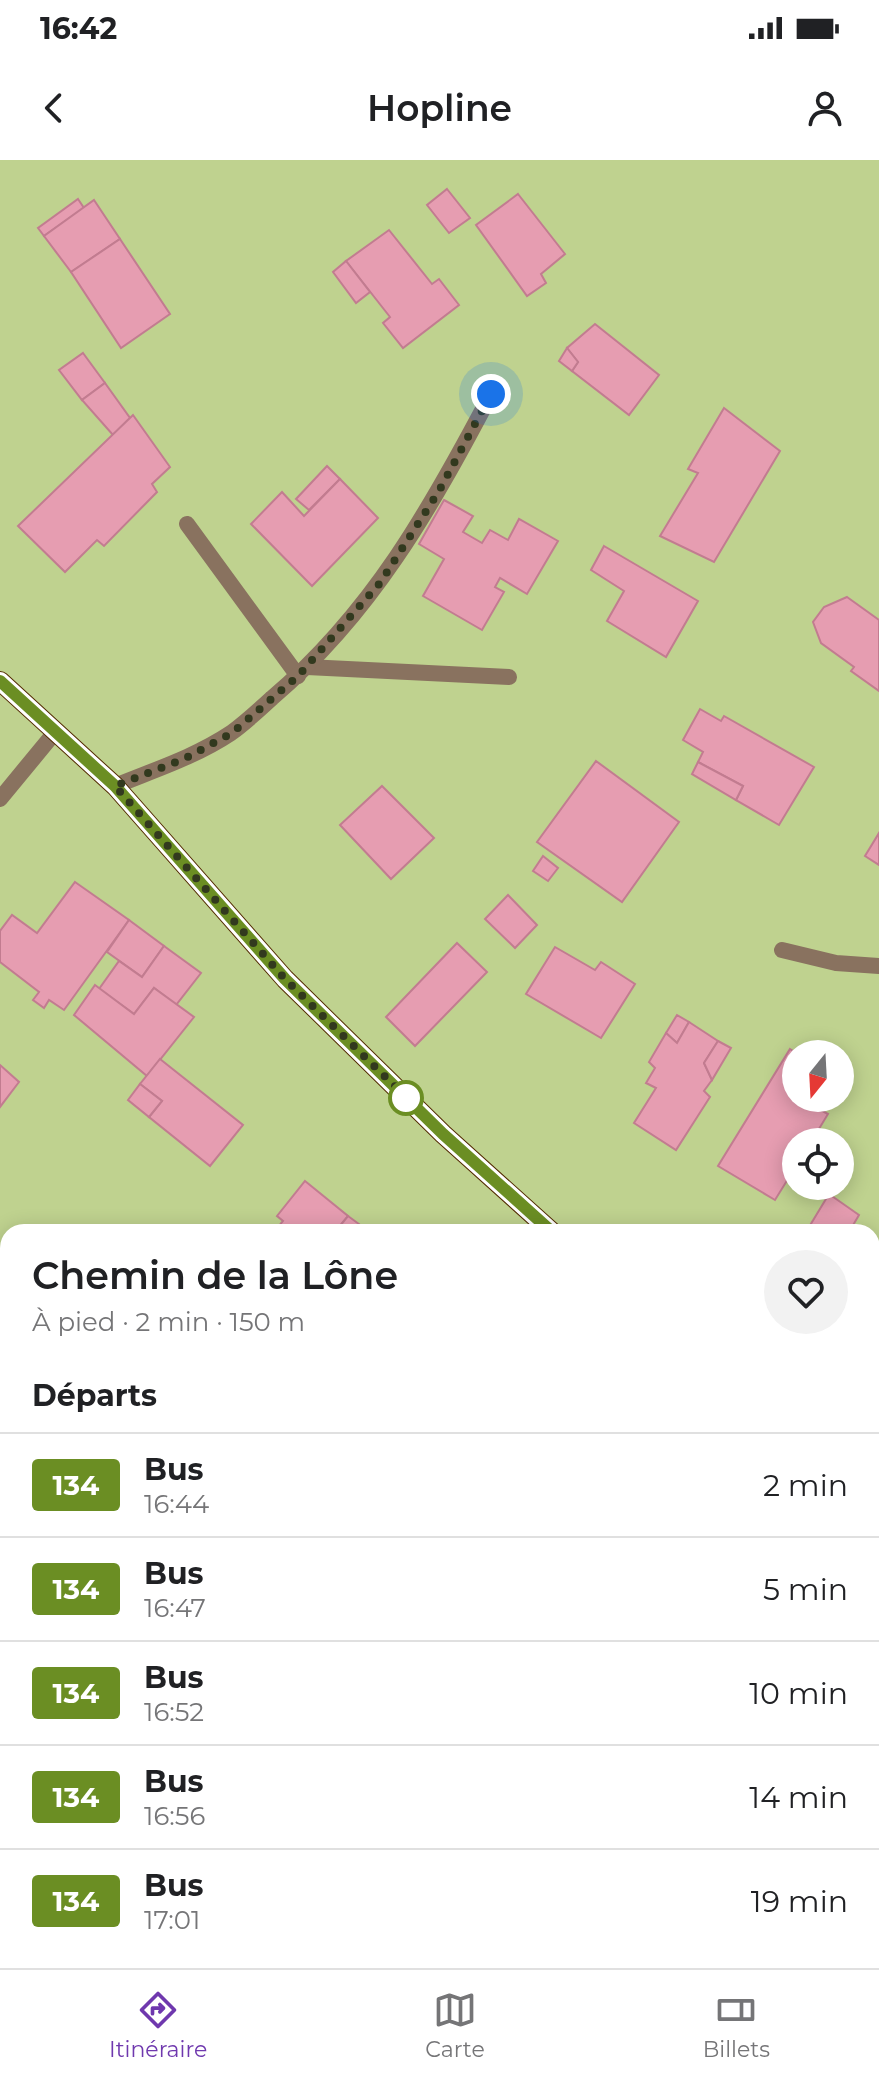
<!DOCTYPE html>
<html lang="fr">
<head>
<meta charset="utf-8">
<style>
  :root { --surface:#fff; --page:#f2f2f2; --text:#202124; --muted:#757577; --line:#e0e0e0; --accent:#6f38ae }
  body { margin:0; font-family:Montserrat,sans-serif; background:var(--page); color:var(--text); height:100vh; display:flex; flex-direction:column; font-size:30px; white-space:nowrap }
  * { box-sizing:border-box; margin:0 }
  p { font-size:26px; color:var(--muted) }
  .icon { flex:none; width:44px; height:44px; fill:none; stroke:currentColor; stroke-width:2; stroke-linecap:round; stroke-linejoin:round }
  .map { position:relative; flex:1; overflow:hidden }
  .side { position:absolute; left:0px; top:1064px; width:880px; height:744px; display:flex; flex-direction:column; background:var(--surface); border-radius:24px 24px 0 0; box-shadow:0 4px 20px #0003 }
  .side>* { flex:none }
  .badge { padding:0 16px; border-radius:6px; font-size:28px; line-height:52px }
  .needle { width:52px; rotate:198deg }
  .controls { position:absolute; left:782px; top:880px; display:grid; gap:16px }
  .controls a { display:grid; place-items:center; width:72px; height:72px; border-radius:50%; background:var(--surface); box-shadow:0 4px 20px #0003; font-size:40px }
  .you { position:absolute; width:40px; height:40px; margin:-20px; border:6px solid #fff; border-radius:50%; background:#1a73e8; box-shadow:0 0 0 12px #1a73e833 }
  .map>.badge { position:absolute; translate:-50% -50%; box-shadow:0 0 0 4px #fff }
  h2 { padding:0 32px; font-size:30px; line-height:72px }
  .round { display:grid; place-items:center; flex:none; width:84px; height:84px; border-radius:42px; background:var(--page) }
  .summary { display:flex; align-items:center; justify-content:space-between; height:136px; padding:0 32px }
  h1 { font-size:38px; font-weight:600; line-height:60px }
  ul { padding:0; list-style:none }
  li { display:flex; align-items:center; gap:24px; height:104px; padding:0 32px; border-top:2px solid var(--line) }
  li div { flex:1 }
  li b { display:block; font-size:30px }
  li em { font-style:normal }
  li .badge { min-width:88px; font-weight:700; text-align:center }
  .status { display:flex; justify-content:space-between; align-items:center; height:56px; padding:0 40px; background:var(--surface); direction:ltr }
  .status svg { height:22px; fill:currentColor }
  header { display:flex; justify-content:space-between; align-items:center; height:104px; padding:0 32px; background:var(--surface); font-size:36px; font-weight:600 }
  .tabs { display:flex; justify-content:space-around; align-items:center; height:112px; border-top:2px solid var(--line); background:var(--surface); font-size:22px; color:var(--muted) }
  .tabs a { display:grid; justify-items:center; gap:4px }
  .tabs .selected { color:var(--accent) }
  .map>svg:first-child { display:block }
</style>
</head>
<body>
<div class="status"><b>16:42</b><svg viewBox="0 0 49 12"><path d="M0 12V9h3v3zM5 12V6h3v6zM10 12V3h3v9zM15 12V0h3v12zM26 1h20v11H26zM47 4h2v5h-2z"/></svg></div>
<header><svg class="icon" aria-label="back" viewBox="0 0 24 24"><path d="M15 5l-7 7 7 7"/></svg>Hopline<svg class="icon" aria-label="person" viewBox="0 0 24 24"><circle cx="12" cy="8" r="4"/><path d="M4 21q1-7 8-7t8 7"/></svg></header>
<div class="map">
<svg width="879" height="1808" viewBox="0 0 879 1808">
  <rect width="100%" height="100%" fill="#bfd28f"/>
  <polygon fill="#1cb29f" points="0,1381 8,1385 8,1800 776,1800 791,1808 0,1808"/>
  <g fill="#e69db1" stroke="#c27c90" stroke-width="2">
    <polygon points="447,29 470,58 449,73 427,45"/>
    <polygon points="518,34 565,94 541,114 546,123 527,136 476,65"/>
    <polygon points="78,39 84,48 44,76 38,68"/>
    <polygon points="94,40 120,79 71,112 44,76"/>
    <polygon points="389,70 432,124 439,119 459,145 403,188 383,163 390,157 346,101"/>
    <polygon points="120,79 170,154 121,188 71,112"/>
    <polygon points="346,101 370,132 356,143 333,112"/>
    <polygon points="595,164 659,215 629,255 572,211 578,202 567,188"/>
    <polygon points="567,188 578,202 572,211 559,201"/>
    <polygon points="83,193 105,223 82,240 59,210"/>
    <polygon points="105,223 130,258 113,275 82,240"/>
    <polygon points="724,248 780,291 714,402 660,376 698,313 688,309"/>
    <polygon points="133,255 170,307 152,324 157,332 104,386 97,380 65,412 18,366"/>
    <polygon points="327,306 340,319 309,350 296,339"/>
    <polygon points="340,319 378,358 312,426 251,364 282,332 304,356"/>
    <polygon points="444,340 473,356 463,372 482,383 490,370 508,380 519,359 558,381 527,434 500,418 495,427 504,432 482,470 423,436 444,399 419,384"/>
    <polygon points="604,386 698,441 666,497 607,461 624,431 591,410"/>
    <polygon points="847,437 879,460 879,531 851,511 854,507 821,483 813,462 824,447"/>
    <polygon points="700,549 721,561 724,556 814,607 779,665 736,640 743,626 698,602 703,592 683,580"/>
    <polygon points="596,601 679,662 622,742 537,682"/>
    <polygon points="698,602 743,626 736,640 692,614"/>
    <polygon points="382,626 434,678 391,719 340,665"/>
    <polygon points="879,673 879,705 865,696"/>
    <polygon points="543,696 558,708 548,721 533,711"/>
    <polygon points="75,722 129,760 64,850 49,840 44,848 33,840 39,832 0,802 0,771 12,755 37,773"/>
    <polygon points="508,735 537,765 515,788 485,759"/>
    <polygon points="129,760 164,786 142,817 107,792"/>
    <polygon points="457,783 487,812 415,886 386,857"/>
    <polygon points="164,786 201,813 176,845 154,828 134,854 99,829 119,801 142,817"/>
    <polygon points="555,787 595,810 601,802 635,824 601,878 526,834"/>
    <polygon points="95,825 134,854 154,828 194,857 147,916 74,855"/>
    <polygon points="677,855 689,862 677,883 666,873"/>
    <polygon points="689,862 718,881 704,903 712,920 704,931 710,937 676,990 634,963 656,928 646,923 655,908 649,902 666,873 677,883"/>
    <polygon points="718,881 731,888 712,920 704,903"/>
    <polygon points="790,889 798,894 796,938 808,938 806,942 828,954 811,982 796,982 796,1006 775,1040 718,1006"/>
    <polygon points="160,899 243,965 210,1006 149,957 162,941 140,924"/>
    <polygon points="0,905 19,922 0,947"/>
    <polygon points="140,924 162,941 149,957 128,940"/>
    <polygon points="305,1021 348,1056 335,1072 274,1072 283,1061 277,1056"/>
    <polygon points="829,1034 859,1055 849,1072 806,1072"/>
    <polygon points="348,1056 363,1067 358,1072 335,1072"/>
    <polygon points="872,1115 879,1120 879,1173 872,1169"/>
    <polygon points="872,1527 879,1530 879,1611 872,1608"/>
  </g>
  <g fill="none" stroke-linecap="round" stroke-linejoin="round">
    <g stroke="#8d9c67" stroke-width="5" stroke-dasharray="2 6" stroke-linecap="butt">
      <polyline points="0,1342 8,1346"/>
      <polyline points="464,1808 468,1800"/>
    </g>
    <g stroke="#89725f" stroke-width="16">
      <polyline points="187,364 298,516"/>
      <polyline points="307,507 509,517"/>
      <path d="M115,626C154,610 195,597 231,573C245,563 259,550 272,538C372,453 431,348 491,234"/>
      <polyline points="0,639 56,571"/>
      <polyline points="782,790 836,803 879,806"/>
      <polyline points="872,1217 879,1222"/>
      <polyline points="872,1244 879,1234"/>
      <polyline points="0,1265 8,1270"/>
      <polyline points="872,1759 879,1762"/>
    </g>
    <g stroke="#522b00" stroke-width="20">
      <polyline points="0,521 115,626 285,819 443,974 552,1072"/>
      <polyline points="872,1325 879,1330"/>
    </g>
    <g stroke="#626d45" stroke-width="9">
      <g id="rail">
        <polyline points="0,1141 8,1147"/>
        <polyline points="0,1175 8,1181"/>
        <polyline points="872,1658 879,1662"/>
        <polyline points="872,1689 879,1692"/>
      </g>
    </g>
    <use href="#rail" stroke="#e4eecd" stroke-width="6" stroke-dasharray="18" stroke-linecap="butt"/>
  </g>
  <g fill="none" stroke-linecap="round" stroke-linejoin="round">
    <g stroke="#fff" stroke-width="18">
      <polyline id="line" points="0,521 115,626 285,819 443,974 552,1072"/>
    </g>
    <use href="#line" stroke="#6b8e23" stroke-width="12"/>
    <polyline stroke="#32391e" stroke-width="8" stroke-dasharray="0 14.4" points="406,938 411,942 285,819 115,626 184,599 232,573 298,516 380,423 439,331 491,234"/>
  </g>
  <circle fill="#fff" stroke="#6b8e23" stroke-width="4" cx="406" cy="938" r="16"/>
</svg>
<div class="controls">
<a><svg class="needle" viewBox="-14 -14 28 28"><path d="M0-13l5 13h-10z" fill="#e53935"/><path d="M0 13l5-13h-10z" fill="#757577"/></svg></a>
<a><svg class="icon" aria-label="locate" viewBox="0 0 24 24"><circle cx="12" cy="12" r="6"/><path d="M12 2v4M12 18v4M2 12h4M18 12h4"/></svg></a>
</div>
<div class="you" style="left:491px;top:234px"></div>
<section class="side">
<div class="summary"><div><h1>Chemin de la Lône</h1><p>À pied · 2 min · 150 m</p></div><a class="round"><svg class="icon" aria-label="heart" viewBox="0 0 24 24"><path d="M12 20l-8-8c-3-5 5-10 8-4 3-6 11-1 8 4z"/></svg></a></div>
<h2>Départs</h2>
<ul>
<li><span class="badge" style="background:#6b8e23;color:#fff">134</span><div><b>Bus</b><p>16:44</p></div><em>2 min</em></li>
<li><span class="badge" style="background:#6b8e23;color:#fff">134</span><div><b>Bus</b><p>16:47</p></div><em>5 min</em></li>
<li><span class="badge" style="background:#6b8e23;color:#fff">134</span><div><b>Bus</b><p>16:52</p></div><em>10 min</em></li>
<li><span class="badge" style="background:#6b8e23;color:#fff">134</span><div><b>Bus</b><p>16:56</p></div><em>14 min</em></li>
<li><span class="badge" style="background:#6b8e23;color:#fff">134</span><div><b>Bus</b><p>17:01</p></div><em>19 min</em></li>
</ul>
</section>
</div>
<nav class="tabs">
<a class="selected"><svg class="icon" aria-label="directions" viewBox="0 0 24 24"><path d="M12 3l9 9-9 9-9-9zM9 14v-3h6M13 9l2 2-2 2"/></svg>Itinéraire</a>
<a><svg class="icon" aria-label="map" viewBox="0 0 24 24"><path d="M3 6l6-2 6 2 6-2v14l-6 2-6-2-6 2zM9 4v14M15 6v14"/></svg>Carte</a>
<a><svg class="icon" aria-label="tickets" viewBox="0 0 24 24"><path d="M3 7h18v10H3zM15 7v10"/></svg>Billets</a>
</nav>
</body>
</html>
